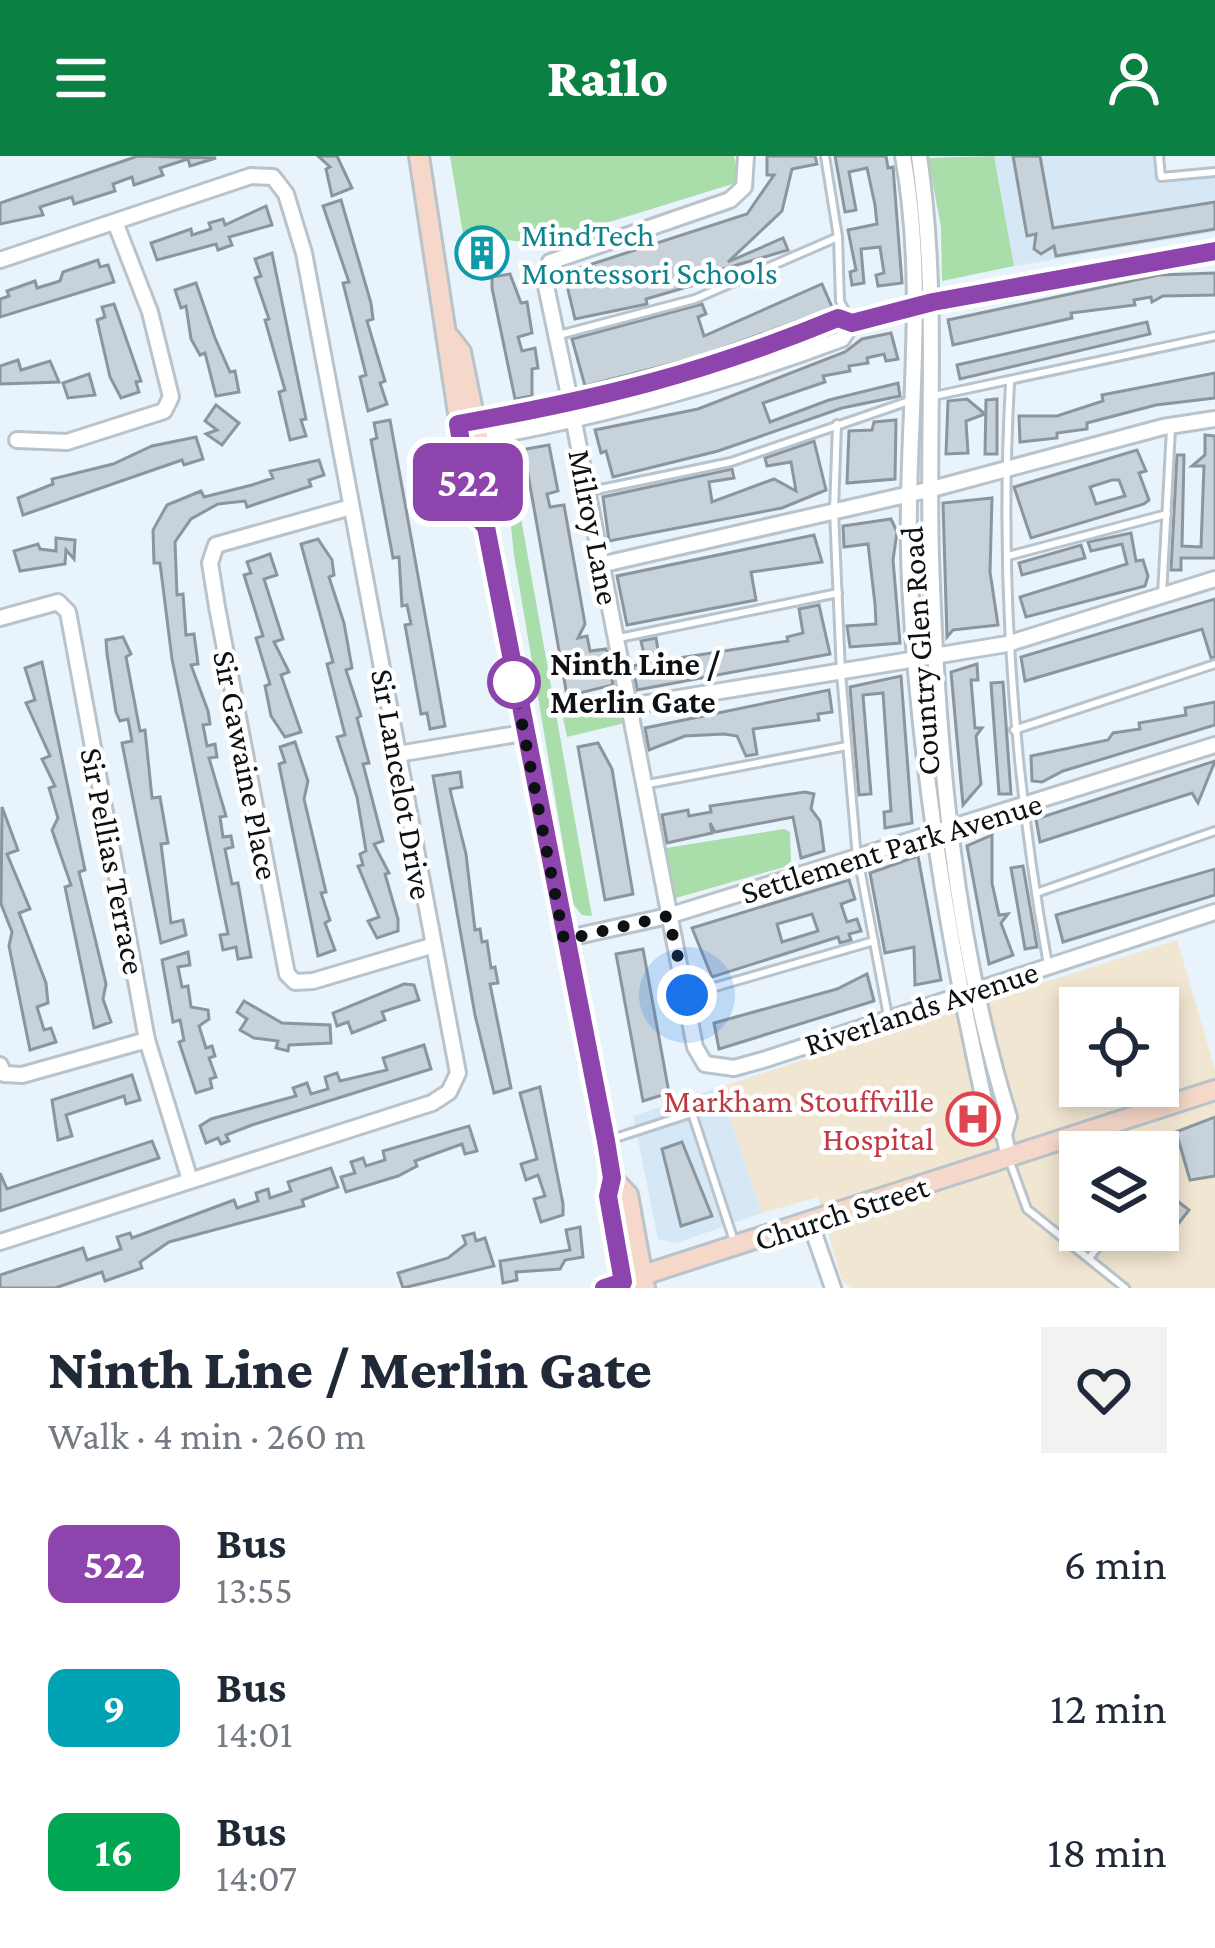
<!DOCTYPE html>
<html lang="en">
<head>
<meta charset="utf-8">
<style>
  :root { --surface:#fff; --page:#f2f2f3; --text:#1f2937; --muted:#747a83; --accent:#0b8043 }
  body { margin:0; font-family:"Crimson Pro",serif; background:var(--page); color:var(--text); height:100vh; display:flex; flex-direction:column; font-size:45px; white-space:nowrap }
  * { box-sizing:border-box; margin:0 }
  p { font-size:39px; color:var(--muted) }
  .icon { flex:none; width:66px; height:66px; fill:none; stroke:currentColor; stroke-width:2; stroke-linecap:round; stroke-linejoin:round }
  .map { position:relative; height:1132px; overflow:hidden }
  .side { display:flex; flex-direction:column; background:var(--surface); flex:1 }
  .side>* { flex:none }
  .badge { padding:0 24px; border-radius:18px; font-size:42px; line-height:78px }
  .tools { position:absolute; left:1059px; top:831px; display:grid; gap:24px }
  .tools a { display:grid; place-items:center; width:120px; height:120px; border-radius:0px; background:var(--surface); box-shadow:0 6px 18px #0003; font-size:60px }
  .you { position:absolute; width:60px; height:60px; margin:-30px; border:9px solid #fff; border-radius:50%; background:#1a73e8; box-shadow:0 0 0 18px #1a73e833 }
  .map>.badge { position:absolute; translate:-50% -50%; box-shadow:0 0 0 6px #fff }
  .round { display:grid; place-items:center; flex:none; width:126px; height:126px; border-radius:0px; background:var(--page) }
  .summary { display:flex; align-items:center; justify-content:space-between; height:204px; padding:0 48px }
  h1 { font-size:57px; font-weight:800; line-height:90px }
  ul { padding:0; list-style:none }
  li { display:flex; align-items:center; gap:36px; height:144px; padding:0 48px }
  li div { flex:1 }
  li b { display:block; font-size:45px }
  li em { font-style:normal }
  li .badge { min-width:132px; font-weight:700; text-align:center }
  header { display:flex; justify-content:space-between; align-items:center; height:156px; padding:0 48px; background:var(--accent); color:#fff; font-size:54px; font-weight:800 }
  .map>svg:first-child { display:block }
</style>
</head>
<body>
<header><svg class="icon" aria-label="menu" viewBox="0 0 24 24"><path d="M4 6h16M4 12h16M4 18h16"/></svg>Railo<svg class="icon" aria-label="person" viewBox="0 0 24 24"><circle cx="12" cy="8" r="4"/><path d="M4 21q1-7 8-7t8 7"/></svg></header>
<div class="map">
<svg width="1215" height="1132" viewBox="0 0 1215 1132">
  <rect width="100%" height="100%" fill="#e8f3fb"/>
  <g fill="#d6e8f6">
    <polygon points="994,0 1154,0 1157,18 1215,14 1215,76 1014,110"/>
    <polygon points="720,931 762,1057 677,1087 658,1083 633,960"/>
  </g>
  <path fill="#f1e6d1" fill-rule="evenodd" d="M1177,784L1215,913V1132H851L842,1124L818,1041L762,1057L720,931ZM1080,852H1158V930H1080ZM1080,996H1158V1074H1080Z"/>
  <g fill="#a9dda9">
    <polygon points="450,0 734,0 739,26 538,88 500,83 465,90"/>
    <polygon points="994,0 1014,110 942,125 941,71 928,2"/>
    <polygon points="504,303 511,306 592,760 582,759 573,748 514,399"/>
    <polygon points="620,542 625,567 567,581 561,552"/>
    <polygon points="784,673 790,676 791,709 669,744 660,693"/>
  </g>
  <g fill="#c7d2da" stroke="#8b959d" stroke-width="3" fill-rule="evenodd">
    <polygon points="138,0 216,2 190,10 188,3 160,12 163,19 134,29 132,21 113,28 115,35 74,48 72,41 62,44 40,51 43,59 0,68 0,47"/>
    <polygon points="318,0 337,0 352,32 332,40 326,13 330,11"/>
    <polygon points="767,0 815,0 817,8 792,13 782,55 728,106 783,82 788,94 720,114 702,122 704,126 646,143 647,148 575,163 564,117 747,58 774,19 767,19"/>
    <polygon points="835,0 886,0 888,12 893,11 902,127 878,130 876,119 884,117 880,91 861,93 864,127 852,129 850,116 856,114 848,74 877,68 875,49 867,12 849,16 856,54 845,56"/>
    <polygon points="1013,0 1040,0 1053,72 1215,46 1215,73 1056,100 1054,90 1041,98 1034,93 1036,78 1027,80"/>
    <polygon points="341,44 371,147 373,163 367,165 385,225 380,227 387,248 368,255 360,221 366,219 343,127 349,126 323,50"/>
    <polygon points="266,50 272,69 229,81 232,89 218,94 216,88 157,104 151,87 191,73 192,79 211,73 209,67 223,63 225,69"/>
    <polygon points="488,79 505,86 503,100 463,113 459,93"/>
    <polygon points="272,97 306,263 301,264 306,280 290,284 279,236 285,234 265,164 269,163 255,122 261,120 255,103"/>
    <polygon points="98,104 100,111 108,109 114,126 0,161 0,143 9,140 7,135 35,125 37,132 60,125 63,116"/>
    <polygon points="1215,117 1215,139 1163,140 1152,146 1151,141 1134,144 1135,149 1071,157 1072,162 953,189 948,164 1159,119"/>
    <polygon points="510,118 521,147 527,146 532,177 518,181 522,195 535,192 538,212 532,213 532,240 515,243 492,132 492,121"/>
    <polygon points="196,127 215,182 230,216 235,215 239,236 216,240 205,197 200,199 191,183 186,150 181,152 175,134"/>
    <polygon points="822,128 832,151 817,158 698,201 585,230 572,183 702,148 706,158 698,161 704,180"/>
    <polygon points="114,148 141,225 136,226 139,236 121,242 110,221 97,164 105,161 102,151"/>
    <polygon points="1147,166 1150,178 960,223 957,209"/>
    <polygon points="891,177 898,203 886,205 884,198 867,202 868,207 849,210 850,215 823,220 825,226 763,247 770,266 829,244 898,227 900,240 842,252 718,295 613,321 606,295 601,297 595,274 698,253 845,196 862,183"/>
    <polygon points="18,204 21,214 50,205 59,226 0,228 0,210"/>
    <polygon points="1215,217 1215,242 1156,249 1087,267 1087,273 1057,277 1057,282 1020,286 1019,260 1057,260 1103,245 1102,239"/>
    <polygon points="89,218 95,239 68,242 63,227"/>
    <polygon points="967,243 985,258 966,265 968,297 946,298 948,245"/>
    <polygon points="997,243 997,298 985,298 986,244"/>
    <polygon points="216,249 239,267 222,289 206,278 217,274 205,265"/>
    <polygon points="390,264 445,570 430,573 427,557 421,558 405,469 411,468 407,449 402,450 399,401 393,402 371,284 377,282 374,267"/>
    <polygon points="896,264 895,323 847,327 849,275 872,274 874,266"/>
    <polygon points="1205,279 1215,280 1215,402 1181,402 1181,414 1171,414 1177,299 1184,299 1182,390 1201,391 1204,310 1192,310 1205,299"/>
    <polygon points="196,281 203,303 184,309 182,304 23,359 18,342 53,328 52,323 113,308 152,290"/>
    <polygon points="814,285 826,334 782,352 609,385 603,341 732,313 734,322 709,326 712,346 774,323 796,335 791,306 767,310 765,302"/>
    <polygon points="549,289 558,335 547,338 550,351 564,349 585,468 578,482 587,480 590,495 606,493 613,529 567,540 525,301 526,293"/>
    <path d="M1137,294L1146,315L1139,317L1149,344L1144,348L1031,382L1014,331ZM1112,324H1119L1125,340L1096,348L1090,331Z"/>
    <polygon points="319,304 324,319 309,324 311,330 247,351 245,345 218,348 191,363 175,386 177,439 183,438 186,479 194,478 198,508 191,509 208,555 210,568 203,569 207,590 215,588 217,601 209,602 226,660 220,661 223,681 231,680 233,691 225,693 232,728 238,727 251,801 238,803 236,791 223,794 220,779 228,778 172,503 160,407 154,407 153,374 167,349 201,335 204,341 252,329 273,322 270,315"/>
    <polygon points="992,342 990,416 998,469 953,474 947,481 943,347"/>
    <polygon points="891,363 897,376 893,404 900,487 850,491 847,470 876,468 875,448 868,388 844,391 843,370"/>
    <polygon points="1131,377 1136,405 1143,404 1148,420 1145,430 1026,461 1020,441 1127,408 1122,388 1091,395 1088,386"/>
    <polygon points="814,379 822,406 751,416 756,444 627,469 617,420"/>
    <polygon points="56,382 75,384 74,403 66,394 65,408 20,415 14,395 38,388 40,393 56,395"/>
    <polygon points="318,383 332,404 334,419 329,421 344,467 352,512 346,514 361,560 357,562 369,607 363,608 383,685 374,688 389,717 385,718 398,763 398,775 377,782 368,765 379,761 358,710 363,709 360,698 366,695 357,641 337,581 345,579 327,508 333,506 301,388"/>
    <polygon points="1081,389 1085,402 1022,419 1019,407"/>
    <polygon points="270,398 277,419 264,423 283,483 274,486 289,516 281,519 301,576 285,581 271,560 265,530 270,528 256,482 263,480 244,419 251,417 247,406"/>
    <polygon points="1215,443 1215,501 1211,502 1202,473 1025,525 1021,501"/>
    <polygon points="819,449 830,498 637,534 633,510 646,507 641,485 656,482 660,505 788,485 787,481 803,477 799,453"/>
    <polygon points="123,481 131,498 126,501 140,575 145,574 152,642 160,641 168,687 161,688 171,767 183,764 186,779 161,787 122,587 132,585 128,563 120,565 116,556 107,498 106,484"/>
    <polygon points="42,506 85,714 79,716 106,828 103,843 111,866 94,872 65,731 71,729 52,674 58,662 49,632 55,630 42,603 50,600 26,547 35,544 25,512"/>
    <polygon points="977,508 978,524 971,524 975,572 982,572 976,580 981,628 963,649 951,516"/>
    <polygon points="901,520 912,667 885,672 884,656 891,655 883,537 863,539 871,638 859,639 850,531"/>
    <polygon points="1003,526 1011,638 999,638 991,527"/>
    <polygon points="829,534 832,556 818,558 819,564 753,573 757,598 746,600 737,580 724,578 685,580 649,594 645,572"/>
    <polygon points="1215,546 1215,569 1063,615 1042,626 1032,625 1031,600 1108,584 1113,577 1140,573 1139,567 1186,559 1185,552"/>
    <polygon points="295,586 308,625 304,643 326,736 321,737 330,764 325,767 335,794 318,800 279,608 285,606 280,591"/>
    <polygon points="598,587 612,613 633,738 605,744 578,591"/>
    <polygon points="1215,605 1198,647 1192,637 1040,686 1036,663"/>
    <polygon points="460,616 462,631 450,633 452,642 466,698 475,774 480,773 482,786 487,785 491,812 495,811 498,827 490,828 511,932 494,937 475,859 433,620"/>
    <polygon points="805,636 814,638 811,653 820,665 824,695 801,702 793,661 715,676 710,667 712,677 667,687 662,659 688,654 689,660 711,656 710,650"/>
    <polygon points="2,651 18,694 7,698 30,753 19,757 46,827 48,847 37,851 44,874 51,872 56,886 30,894 9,790 12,776 1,748"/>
    <polygon points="992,679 992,727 999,759 1008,758 1001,767 1013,799 989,808 967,690"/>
    <polygon points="918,700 941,824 915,829 914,791 885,797 870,717"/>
    <polygon points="1023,710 1037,791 1025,793 1011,712"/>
    <polygon points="1215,713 1215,739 1063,786 1056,759"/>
    <path d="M849,724L855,743L841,748L847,766L857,763L861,775L849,778L851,784L840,787L838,781L712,821L692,772ZM812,758L818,775L782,786L777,768Z"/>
    <polygon points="643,793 669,937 643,945 616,798"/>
    <polygon points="188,796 190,809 178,811 182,831 188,830 191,851 208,854 209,863 199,870 206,892 212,890 215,900 209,902 216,921 210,923 212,932 196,937 179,886 184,884 180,864 173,866 162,804"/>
    <polygon points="867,818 874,845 719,893 714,867 837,833"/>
    <polygon points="404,828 414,829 419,844 382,856 385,864 352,877 348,866 337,870 333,857"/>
    <polygon points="244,845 282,867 330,869 331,887 289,889 288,895 276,892 278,885 254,882 240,874 247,863 237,856"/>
    <polygon points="424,889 431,913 252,969 226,979 229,985 221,988 218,982 206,987 200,970 211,963 296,940 293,932 307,927 311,938 328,933 325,921 337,917 340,925 387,914 383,902"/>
    <polygon points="132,919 140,944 126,948 124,940 66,959 72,980 58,984 52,944"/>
    <polygon points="540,931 563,1048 563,1059 541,1066 534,1043 545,1040 538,1019 526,1024 521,1008 537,1003 520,937"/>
    <polygon points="1215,961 1215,1020 1190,1024 1176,976"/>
    <polygon points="469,970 477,995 465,998 462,988 415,1005 417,1010 398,1020 346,1036 341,1021 355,1017 351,1006 363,1002 366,1010 385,1004 383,995"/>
    <polygon points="152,985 159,1002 0,1055 0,1017 7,1033"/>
    <polygon points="682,986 712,1060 681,1070 662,993"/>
    <polygon points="331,1012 338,1031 302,1044 304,1050 169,1086 140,1106 142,1112 105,1125 102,1116 55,1132 0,1132 0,1119 83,1092 87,1104 121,1093 117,1081 130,1077 132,1082 234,1044 237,1052 258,1045 256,1037 268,1033 270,1042 291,1035 288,1026"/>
    <polygon points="1158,1030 1189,1054 1160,1091 1140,1074 1158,1074"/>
    <polygon points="580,1071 583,1101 565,1104 560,1113 516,1116 517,1124 503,1127 500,1105 570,1094 566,1074"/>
    <polygon points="474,1077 476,1085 485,1082 494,1110 403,1132 398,1117 448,1102 466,1088 463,1080"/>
  </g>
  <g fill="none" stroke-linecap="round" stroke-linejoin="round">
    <g stroke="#b8c3cb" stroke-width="12">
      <g id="lane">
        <polyline points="825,0 838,81 840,145 848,161"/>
        <polyline points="1159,0 1161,21 1215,16"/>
        <polyline points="559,179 695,143 838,81"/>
        <path d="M1010,227C999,424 1013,615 1048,809"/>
        <polyline points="934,240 1215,180"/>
        <polyline points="837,268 834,355 841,517 856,691 888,860"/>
        <polyline points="591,335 731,306 912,244"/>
        <polyline points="1008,400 1167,358"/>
        <polyline points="1162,439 1171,273"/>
        <polyline points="619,482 838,437"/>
        <polyline points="1014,574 1215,508"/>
        <polyline points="648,628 847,590"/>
        <polyline points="1036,737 1215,675"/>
        <polyline points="687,839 874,785"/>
        <polyline points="609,984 692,957 734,1085"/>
        <polyline points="1010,1006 1027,1053 1125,1132"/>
        <polyline points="1090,1101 1110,1075"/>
      </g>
    </g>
    <g stroke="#b8c3cb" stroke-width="20">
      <g id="street">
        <path d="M903,0C929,142 903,283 910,426C919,609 948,788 989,966L1004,979"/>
        <path d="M919,0C939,135 927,266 931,401C937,588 953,782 1009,961L1004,979L1009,1001"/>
        <polyline points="0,104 251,20 273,21 286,38 304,97 458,917 449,936 432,947 0,1086"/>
        <polyline points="571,249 546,130 550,106 730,44 744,31 746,0"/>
        <polyline points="574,266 695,891 705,908 734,912 763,904 1215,756"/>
        <path d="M469,267C604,243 711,214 838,162L852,167L941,144L1215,95"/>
        <polyline points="17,284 67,286 164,255 171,241 150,156 115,66"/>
        <path d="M473,284C601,261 720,229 842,183L852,167"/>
        <polyline points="351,351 216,389 210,407 217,451 287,818 295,826 313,825 431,790"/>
        <polyline points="604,408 932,333 1163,271 1215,263"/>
        <polyline points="0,462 58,446 68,456 147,884 190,1024"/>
        <polyline points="630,550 1007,488 1215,423"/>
        <polyline points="398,598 523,577"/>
        <polyline points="564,783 668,760 1215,589"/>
        <polyline points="0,909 4,918 22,919 147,884"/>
        <polyline points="810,1066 833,1132"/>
      </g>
    </g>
    <g stroke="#b8c3cb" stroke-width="24">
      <g id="secondary">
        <polyline points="419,0 473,356 486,371 606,985 612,1022 608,1040 624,1132"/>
        <polyline points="451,183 461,196 493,354 486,371"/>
        <polyline points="612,1022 628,1039 645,1132"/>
        <polyline points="603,1132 1215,934"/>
      </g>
    </g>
    <use href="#lane" stroke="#fff" stroke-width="6"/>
    <use href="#street" stroke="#fff" stroke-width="14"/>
    <use href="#secondary" stroke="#f5d8c9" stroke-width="18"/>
  </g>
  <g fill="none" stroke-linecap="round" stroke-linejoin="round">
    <g stroke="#fff" stroke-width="27">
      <path id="line" d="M604,1132L623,1126L608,1040L612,1022L606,985L486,371L473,356L458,268C600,243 704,217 838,162L852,167L933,146L1215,95"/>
    </g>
    <use href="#line" stroke="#8e44ad" stroke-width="18"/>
    <polyline stroke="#0d1114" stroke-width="12" stroke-dasharray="0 21.6" points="514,526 564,784 668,760 687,839"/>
  </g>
  <defs>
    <g id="building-ring" transform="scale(2.7)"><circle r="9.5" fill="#fff" stroke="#0f9aa8" stroke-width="1.5"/><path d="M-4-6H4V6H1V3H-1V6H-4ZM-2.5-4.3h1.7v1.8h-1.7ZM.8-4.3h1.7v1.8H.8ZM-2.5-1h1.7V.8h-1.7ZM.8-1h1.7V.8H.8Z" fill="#0f9aa8"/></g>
    <g id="hospital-ring" transform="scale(2.7)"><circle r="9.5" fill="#fff" stroke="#e0444e" stroke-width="1.5"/><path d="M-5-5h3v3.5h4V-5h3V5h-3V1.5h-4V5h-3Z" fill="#e0444e"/></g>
  </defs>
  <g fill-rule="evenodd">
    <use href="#building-ring" x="482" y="97"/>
    <use href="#hospital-ring" x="973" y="963"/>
  </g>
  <circle fill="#fff" stroke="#8e44ad" stroke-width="6" cx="514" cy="526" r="24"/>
  <g text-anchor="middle" stroke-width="9" stroke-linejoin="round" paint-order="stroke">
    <g font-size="33" fill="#0d838f" stroke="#fff" text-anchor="start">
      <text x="521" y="90">MindTech<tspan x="521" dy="38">Montessori Schools</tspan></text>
    </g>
    <g font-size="33" fill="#0d1114" stroke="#fff">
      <text transform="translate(595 371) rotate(79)" y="12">Milroy Lane</text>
      <text transform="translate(919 495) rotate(-94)" y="12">Country Glen Road</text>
      <text transform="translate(247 609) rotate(79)" y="12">Sir Gawaine Place</text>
      <text transform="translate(403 628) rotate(80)" y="12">Sir Lancelot Drive</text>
      <text transform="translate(891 691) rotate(-17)" y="12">Settlement Park Avenue</text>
      <text transform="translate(114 705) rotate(79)" y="12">Sir Pellias Terrace</text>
      <text transform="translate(921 851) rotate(-18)" y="12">Riverlands Avenue</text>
      <text transform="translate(841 1056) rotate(-18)" y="12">Church Street</text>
    </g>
    <g font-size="33" font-weight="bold" fill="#0d1114" stroke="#fff" text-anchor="start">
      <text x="550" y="519">Ninth Line /<tspan x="550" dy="38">Merlin Gate</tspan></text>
    </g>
    <g font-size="33" fill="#be3a42" stroke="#fff" text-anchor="end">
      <text x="934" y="956">Markham Stouffville<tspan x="934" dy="38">Hospital</tspan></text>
    </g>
  </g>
</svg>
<div class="tools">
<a><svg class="icon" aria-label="locate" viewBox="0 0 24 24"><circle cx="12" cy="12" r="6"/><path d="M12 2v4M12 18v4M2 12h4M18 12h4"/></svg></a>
<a><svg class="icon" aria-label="layers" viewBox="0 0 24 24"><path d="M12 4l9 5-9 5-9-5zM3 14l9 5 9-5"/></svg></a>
</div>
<div class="you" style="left:687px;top:839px"></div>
<b class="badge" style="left:468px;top:326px;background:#8e44ad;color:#fff">522</b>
</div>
<section class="side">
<div class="summary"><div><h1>Ninth Line / Merlin Gate</h1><p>Walk · 4 min · 260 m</p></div><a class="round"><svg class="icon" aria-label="heart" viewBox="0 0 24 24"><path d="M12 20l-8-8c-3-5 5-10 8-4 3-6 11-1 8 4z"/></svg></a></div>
<ul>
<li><span class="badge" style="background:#8e44ad;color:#fff">522</span><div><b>Bus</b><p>13:55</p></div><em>6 min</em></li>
<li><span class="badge" style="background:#00a3b4;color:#fff">9</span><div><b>Bus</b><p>14:01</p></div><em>12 min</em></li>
<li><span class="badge" style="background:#00a651;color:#fff">16</span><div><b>Bus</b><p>14:07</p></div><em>18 min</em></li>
</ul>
</section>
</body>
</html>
